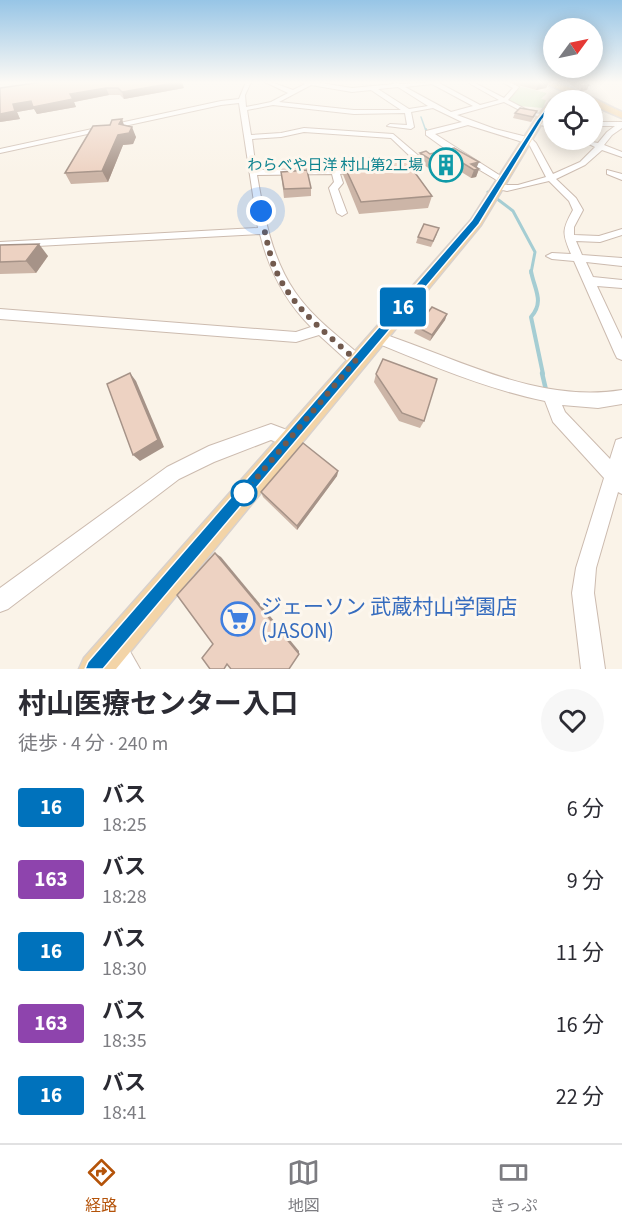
<!DOCTYPE html>
<html lang="ja">
<head>
<meta charset="utf-8">
<style>
  :root { --surface:#fff; --page:#f7f7f7; --text:#2b2b33; --muted:#7c7c81; --line:#e1e1e2; --accent:#b45309 }
  body { margin:0; font-family:"Source Sans 3","Noto Sans JP",sans-serif; background:var(--page); color:var(--text); height:100vh; display:flex; flex-direction:column; font-size:22px; white-space:nowrap }
  * { box-sizing:border-box; margin:0 }
  p { font-size:20px; color:var(--muted) }
  .icon { flex:none; width:33px; height:33px; fill:none; stroke:currentColor; stroke-width:2; stroke-linecap:round; stroke-linejoin:round }
  .map { position:relative; height:669px; overflow:hidden }
  .side { display:flex; flex-direction:column; background:var(--surface); flex:1 }
  .side>* { flex:none }
  .badge { padding:0 12px; border-radius:4px; font-size:21px; line-height:39px }
  .needle { width:39px; rotate:57deg }
  .controls { position:absolute; left:543px; top:18px; display:grid; gap:12px }
  .controls a { display:grid; place-items:center; width:60px; height:60px; border-radius:50%; background:var(--surface); box-shadow:0 3px 15px #0003; font-size:30px }
  .you { position:absolute; width:30px; height:30px; margin:-15px; border:4px solid #fff; border-radius:50%; background:#1a73e8; box-shadow:0 0 0 9px #1a73e833 }
  .map>.badge { position:absolute; translate:-50% -50%; box-shadow:0 0 0 3px #fff }
  .round { display:grid; place-items:center; flex:none; width:63px; height:63px; border-radius:32px; background:var(--page) }
  .headline { display:flex; align-items:center; justify-content:space-between; height:102px; padding:0 18px }
  h1 { font-size:28px; font-weight:700; line-height:45px }
  ul { padding:0; list-style:none }
  li { display:flex; align-items:center; gap:18px; height:72px; padding:0 18px }
  li div { flex:1 }
  li b { display:block; font-size:22px }
  li em { font-style:normal }
  li .badge { min-width:66px; font-weight:700; text-align:center }
  .tab-bar { display:flex; justify-content:space-around; align-items:center; height:84px; border-top:2px solid var(--line); background:var(--surface); font-size:16px; color:var(--muted) }
  .tab-bar a { display:grid; justify-items:center; gap:3px }
  .tab-bar .active { color:var(--accent) }
  .map>svg:first-child { display:block }
</style>
</head>
<body>
<div class="map">
<svg width="622" height="669" viewBox="0 0 622 669">
  <rect width="100%" height="100%" fill="#faf3e8"/>
  <polygon fill="#d5e7c7" points="518,86 547,93 541,99 546,100 543,108 519,106 506,100"/>
  <g fill="none" stroke-linecap="round" stroke-linejoin="round">
    <polyline stroke="#a5cdd3" stroke-width="1.5" points="421,117 426,131"/>
    <polyline stroke="#a5cdd3" stroke-width="2" points="426,129 428,135"/>
    <polyline stroke="#a5cdd3" stroke-width="3" points="488,192 513,211 535,252 531,273"/>
    <path stroke="#a5cdd3" stroke-width="4" d="M531,271C534,289 545,301 531,317L543,374"/>
    <polyline stroke="#a5cdd3" stroke-width="4.5" points="542,373 546,390"/>
    <g stroke="#ccbbaf" stroke-width="2">
      <g id="minor">
        <path d="M246,82H251L245,95L246,107L271,102L288,93L265,82H271L293,90L305,84L301,82H315L352,88L394,84L392,82L400,84L439,82V83L480,105L499,100L467,82H473L504,98L513,88L502,82H509L519,87L508,100L531,112L544,115V117L527,114L504,102L457,115L495,129L531,138L536,143L553,174L580,162L595,147L581,140L598,143L607,132L615,126H592V122H622V128L612,135L604,145L622,152V157L602,150L585,165L556,179L576,198L583,210L574,227V235L599,236L622,229V235L600,242L576,241L582,255L622,258V266L586,262L593,277L622,280V288L597,286L622,339V360L617,358L615,354L574,261L552,259L546,256L552,253L571,254C562,233 562,230 573,210L569,201L549,181L507,191L494,188L498,185H518L546,177L529,144L468,125L435,134L507,180L500,182L451,153L426,135V131L462,122L433,108L411,112L414,127L411,129L387,126L390,124L407,125L405,113L354,114L273,105L247,110L251,135L281,133L304,128L393,134L420,157L435,154L439,156L390,169H387V165L413,159L391,138L304,132L281,137L252,139L256,170L330,169L329,165L333,163H336L338,169L359,168L363,170L359,172L340,174L343,183L338,189L347,213L342,216L337,213L329,188L334,182L332,174L257,175C264,215 271,257 295,292C312,317 338,336 361,356L363,360L361,364L356,366L351,364L319,335L296,342L0,319V309L296,332L311,327C284,300 269,270 260,234L0,248V242L258,228L239,103L221,105L0,153V149L221,101L239,99ZM432,84L473,106L451,112L405,87ZM311,85L352,92L371,90L401,110H354L279,102ZM398,87L428,106L409,109L378,89Z"/>
        <polygon points="538,121 554,124 554,128 536,124"/>
        <polygon points="607,170 622,174 622,180 607,174"/>
        <path d="M377,332C456,357 536,404 622,390V404L598,408L562,405L565,412L610,459L616,440L622,438V494L618,492L596,568L594,593L605,669H581L572,593L576,568L604,478L553,422L545,401C486,389 428,364 372,341L370,337L372,333Z"/>
        <polygon points="271,424 295,433 297,439 295,445 289,447 271,440 214,462 179,479 8,609 0,612 0,588 167,467 209,446"/>
        <polygon points="115,635 123,639 140,669 115,669 103,647 107,639"/>
      </g>
    </g>
    <g stroke="#d8d1cd" stroke-width="3">
      <g id="major">
        <path d="M542,82C565,80 601,103 622,112V118L592,105V100H584Z"/>
        <polygon points="551,100 557,100 554,100 554,108 545,118 481,225 116,669 79,669 84,658 471,220 537,117"/>
      </g>
    </g>
    <use href="#minor" fill="#fff" fill-rule="evenodd"/>
    <use href="#major" fill="#f3d4a7" fill-rule="evenodd"/>
  </g>
  <g fill="#ccb5a7">
    <polygon points="42,82 184,88 124,99 120,95 109,95 74,102 76,107 37,114 34,109 17,112 20,119 0,122"/>
    <polygon points="510,82 549,82 546,88 536,90 514,84"/>
    <polygon points="571,82 585,82 589,85 587,90 580,91 570,84"/>
    <polygon points="515,113 535,116 531,122 513,118"/>
    <polygon points="122,119 124,125 136,137 133,144 123,145 108,182 71,184 65,173"/>
    <polygon points="454,148 479,169 476,177 471,178 455,168 436,173 418,161 420,153 430,154"/>
    <polygon points="377,160 432,196 428,208 359,214 342,172 342,161"/>
    <polygon points="281,172 311,188 311,196 284,198"/>
    <polygon points="437,234 431,247 416,243 418,237"/>
    <polygon points="0,245 48,256 36,273 0,274"/>
    <polygon points="447,314 445,320 430,341 414,333 417,327"/>
    <polygon points="376,374 424,421 420,428 399,421 374,382"/>
    <polygon points="338,471 337,476 297,530 263,497 261,492"/>
  </g>
  <g fill="#a69388">
    <polygon points="179,82 182,82 184,88 124,99 122,92"/>
    <polygon points="549,82 546,88 536,90 539,83"/>
    <polygon points="589,85 587,90 580,91 582,86"/>
    <polygon points="106,88 109,95 74,102 76,107 37,114 34,109 17,112 20,119 0,122 0,114 13,104"/>
    <polygon points="602,113 599,118 592,119 594,114"/>
    <polygon points="122,119 125,130 132,127 136,137 133,144 123,145 108,182 102,171"/>
    <polygon points="458,160 455,168 436,173 439,165"/>
    <polygon points="479,162 476,169 479,169 476,177 471,178 474,170 471,164"/>
    <polygon points="39,244 48,256 36,273 26,261"/>
    <polygon points="447,314 445,320 430,341 432,335"/>
    <polygon points="130,373 136,381 164,447 140,461 133,455"/>
    <polygon points="338,471 337,476 297,530 297,526"/>
    <polygon points="215,553 221,557 299,651 299,654"/>
  </g>
  <g fill="#edd2c2" stroke="#a69388" stroke-width="1.5">
    <polygon points="42,82 179,82 122,92 118,88 106,88 70,94 73,99 33,107 31,101 13,104 15,111 0,114 0,88"/>
    <polygon points="576,82 585,82 589,85 582,86"/>
    <polygon points="520,108 537,111 533,117 515,113"/>
    <polygon points="592,109 602,113 594,114 592,113"/>
    <polygon points="122,119 119,124 132,127 129,133 118,135 102,171 65,173 93,126 110,125 112,120"/>
    <polygon points="454,148 479,162 471,164 479,169 474,170 458,160 439,165 420,153 426,151 430,154"/>
    <polygon points="376,158 377,160 405,159 432,196 361,202 342,161"/>
    <polygon points="307,170 311,188 284,189 281,172"/>
    <polygon points="424,224 439,228 433,241 418,237"/>
    <polygon points="39,244 26,261 0,262 0,245"/>
    <polygon points="432,307 447,314 432,335 417,327"/>
    <polygon points="383,359 437,379 424,421 402,413 376,374"/>
    <polygon points="130,373 158,440 133,455 107,384"/>
    <polygon points="303,443 338,471 297,526 261,492"/>
    <polygon points="215,553 299,654 289,669 231,669 227,664 224,669 210,669 202,658 213,644 177,595"/>
  </g>
  <linearGradient id="sky" x2="0" y2="1"><stop stop-color="#97c5e6"/><stop offset="0.47" stop-color="#fdfaf5"/><stop offset="1" stop-color="#fdfaf5" stop-opacity="0"/></linearGradient>
  <rect width="622" height="175" fill="url(#sky)"/>
  <polygon fill="#0072bc" stroke="#fff" stroke-width="1.5" points="552,101 556,102 542,120 479,224 103,669 85,669 88,662 472,220 537,120"/>
  <g fill="none" stroke-linecap="round" stroke-linejoin="round">
    <path stroke="#725a4e" stroke-width="6" stroke-dasharray="0 10.8" d="M244,493L356,360C326,333 289,305 274,266C268,249 264,229 261,211"/>
  </g>
  <defs>
    <g id="building-ring" transform="scale(1.725)"><circle r="9.5" fill="#fdf7ee" stroke="#0f9aa8" stroke-width="1.5"/><path d="M-4-6H4V6H1V3H-1V6H-4ZM-2.5-4.3h1.7v1.8h-1.7ZM.8-4.3h1.7v1.8H.8ZM-2.5-1h1.7V.8h-1.7ZM.8-1h1.7V.8H.8Z" fill="#0f9aa8"/></g>
    <g id="supermarket-ring" transform="scale(1.725)"><circle r="9.5" fill="#fdf7ee" stroke="#3f7fe0" stroke-width="1.5"/><path d="M-6-5.5h2.5l.6 2H6L4.5 2H-2.5L-4.4-4H-6ZM-1.5 3.2a1.3 1.3 0 1 0 .1 0ZM3 3.2a1.3 1.3 0 1 0 .1 0Z" fill="#3f7fe0"/></g>
  </defs>
  <g fill-rule="evenodd">
    <use href="#building-ring" x="446" y="165"/>
    <use href="#supermarket-ring" x="238" y="619"/>
  </g>
  <circle fill="#fff" stroke="#0072bc" stroke-width="3" cx="244" cy="493" r="12"/>
  <g text-anchor="middle" stroke-width="6" stroke-linejoin="round" paint-order="stroke">
    <g font-size="15" fill="#0d838f" stroke="#fdf7ee" text-anchor="end">
      <text x="423" y="170">わらべや日洋 村山第2工場</text>
    </g>
    <g font-size="21" fill="#366cbe" stroke="#fdf7ee" text-anchor="start">
      <text x="261" y="614">ジェーソン 武蔵村山学園店<tspan x="261" dy="24">(JASON)</tspan></text>
    </g>
  </g>
</svg>
<div class="controls">
<a><svg class="needle" viewBox="-14 -14 28 28"><path d="M0-13l5 13h-10z" fill="#e53935"/><path d="M0 13l5-13h-10z" fill="#7c7c81"/></svg></a>
<a><svg class="icon" aria-label="locate" viewBox="0 0 24 24"><circle cx="12" cy="12" r="6"/><path d="M12 2v4M12 18v4M2 12h4M18 12h4"/></svg></a>
</div>
<div class="you" style="left:261px;top:211px"></div>
<b class="badge" style="left:403px;top:307px;background:#0072bc;color:#fff">16</b>
</div>
<section class="side">
<div class="headline"><div><h1>村山医療センター入口</h1><p>徒歩 · 4 分 · 240 m</p></div><a class="round"><svg class="icon" aria-label="heart" viewBox="0 0 24 24"><path d="M12 20l-8-8c-3-5 5-10 8-4 3-6 11-1 8 4z"/></svg></a></div>
<ul>
<li><span class="badge" style="background:#0072bc;color:#fff">16</span><div><b>バス</b><p>18:25</p></div><em>6 分</em></li>
<li><span class="badge" style="background:#8e44ad;color:#fff">163</span><div><b>バス</b><p>18:28</p></div><em>9 分</em></li>
<li><span class="badge" style="background:#0072bc;color:#fff">16</span><div><b>バス</b><p>18:30</p></div><em>11 分</em></li>
<li><span class="badge" style="background:#8e44ad;color:#fff">163</span><div><b>バス</b><p>18:35</p></div><em>16 分</em></li>
<li><span class="badge" style="background:#0072bc;color:#fff">16</span><div><b>バス</b><p>18:41</p></div><em>22 分</em></li>
</ul>
</section>
<nav class="tab-bar">
<a class="active"><svg class="icon" aria-label="directions" viewBox="0 0 24 24"><path d="M12 3l9 9-9 9-9-9zM9 14v-3h6M13 9l2 2-2 2"/></svg>経路</a>
<a><svg class="icon" aria-label="map" viewBox="0 0 24 24"><path d="M3 6l6-2 6 2 6-2v14l-6 2-6-2-6 2zM9 4v14M15 6v14"/></svg>地図</a>
<a><svg class="icon" aria-label="tickets" viewBox="0 0 24 24"><path d="M3 7h18v10H3zM15 7v10"/></svg>きっぷ</a>
</nav>
</body>
</html>
